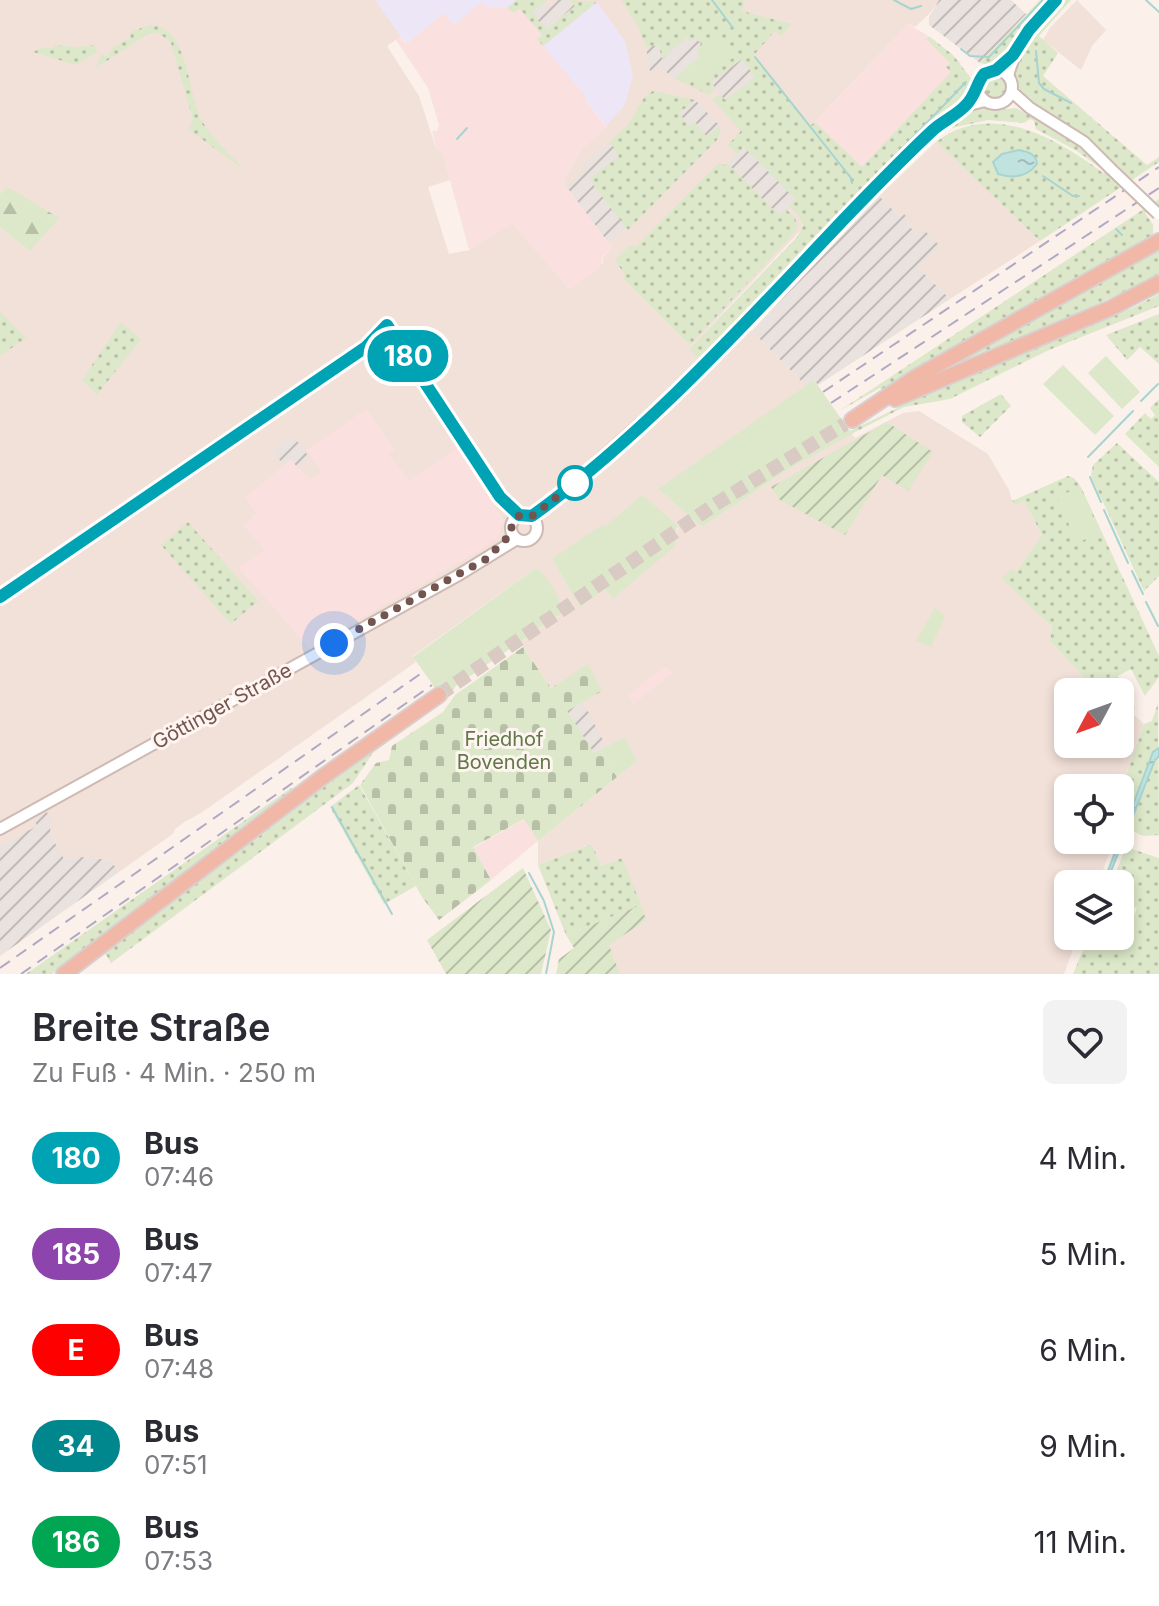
<!DOCTYPE html>
<html lang="de">
<head>
<meta charset="utf-8">
<style>
  :root { --surface:#fff; --page:#f2f2f3; --text:#2b2b33; --muted:#7c7c81 }
  body { margin:0; font-family:Inter,sans-serif; background:var(--page); color:var(--text); height:100vh; display:flex; flex-direction:column; font-size:30px; white-space:nowrap }
  * { box-sizing:border-box; margin:0 }
  p { font-size:26px; color:var(--muted) }
  .icon { flex:none; width:44px; height:44px; fill:none; stroke:currentColor; stroke-width:2; stroke-linecap:round; stroke-linejoin:round }
  .map { position:relative; height:974px; overflow:hidden }
  .panel { display:flex; flex-direction:column; background:var(--surface); flex:1 }
  .panel>* { flex:none }
  .badge { padding:0 16px; border-radius:26px; font-size:28px; line-height:52px }
  .needle { width:52px; rotate:229deg }
  .fabs { position:absolute; left:1054px; top:678px; display:grid; gap:16px }
  .fabs a { display:grid; place-items:center; width:80px; height:80px; border-radius:12px; background:var(--surface); box-shadow:0 4px 12px #0003; font-size:40px }
  .you { position:absolute; width:40px; height:40px; margin:-20px; border:6px solid #fff; border-radius:50%; background:#1a73e8; box-shadow:0 0 0 12px #1a73e833 }
  .map>.badge { position:absolute; translate:-50% -50%; box-shadow:0 0 0 4px #fff }
  .round { display:grid; place-items:center; flex:none; width:84px; height:84px; border-radius:12px; background:var(--page) }
  .head { display:flex; align-items:center; justify-content:space-between; height:136px; padding:0 32px }
  h1 { font-size:38px; font-weight:600; line-height:60px }
  ul { padding:0; list-style:none }
  li { display:flex; align-items:center; gap:24px; height:96px; padding:0 32px }
  li div { flex:1 }
  li b { display:block; font-size:30px }
  li em { font-style:normal }
  li .badge { min-width:88px; font-weight:700; text-align:center }
  .map>svg:first-child { display:block }
</style>
</head>
<body>
<div class="map">
<svg width="1159" height="974" viewBox="0 0 1159 974">
  <defs>
    <pattern id="industrial-furrows" width="10" height="10" patternUnits="userSpaceOnUse" patternTransform="scale(2)"><rect width="10" height="10" fill="#eae2df"/><path d="M-1 1l2-2M0 10L10 0M9 11l2-2" fill="none" stroke="#c2bab7"/></pattern>
    <pattern id="grass-dots" width="8" height="8" patternUnits="userSpaceOnUse" patternTransform="scale(2)"><rect width="8" height="8" fill="#dce8c9"/><path d="M2 2h.1M6 6h.1" fill="none" stroke="#b7bfa6" stroke-width="1.8" stroke-linecap="round"/></pattern>
    <pattern id="forest-firs" width="22" height="20" patternUnits="userSpaceOnUse" patternTransform="scale(2)"><rect width="22" height="20" fill="#dce8c9"/><path d="M5 1l3.5 6h-7zM16 11l3.5 6h-7z" fill="#b7bfa6"/></pattern>
    <pattern id="cemetery-stones" width="16" height="16" patternUnits="userSpaceOnUse" patternTransform="scale(2)"><rect width="16" height="16" fill="#dce8c9"/><path d="M2 7V4a2 2 0 0 1 4 0v3zM10 15v-3a2 2 0 0 1 4 0v3z" fill="#b7bfa6"/></pattern>
    <pattern id="garden-furrows" width="10" height="10" patternUnits="userSpaceOnUse" patternTransform="scale(2)"><rect width="10" height="10" fill="#dce8c9"/><path d="M-1 1l2-2M0 10L10 0M9 11l2-2" fill="none" stroke="#b7bfa6"/></pattern>
    <pattern id="water-ripples" width="26" height="14" patternUnits="userSpaceOnUse" patternTransform="scale(2)"><rect width="26" height="14" fill="#c0e3e0"/><path d="M2 4q2-2 4 0t4 0M15 11q2-2 4 0t4 0" fill="none" stroke="#a1bbb8"/></pattern>
  </defs>
  <rect width="100%" height="100%" fill="#fbf1ea"/>
  <g fill="#f2e1d9" fill-rule="evenodd">
    <path d="M0,0H939L930,13L915,27L908,24L811,126L802,229L689,349L711,353V347L733,327L752,331L806,386L659,490L702,527L789,469L832,444L852,434L855,438L903,413L919,411L988,454L1009,490L1013,504L1024,501L1042,535L1016,572L1002,578L1052,627L1050,641L1097,692H1068V744H1120V719L1124,723L1132,713L1144,724L1120,793V788H1068V840H1114L1098,884H1068V936H1078L1064,974H620L609,945L622,858L601,866L592,844L538,865V841L637,761L625,737L594,754L567,711L588,665L551,688L520,642L557,617L563,610L548,581L536,568L413,656L416,662L201,813L186,821L175,829L174,833L119,872L110,860L81,857L64,859L50,834L51,821L0,846V228L30,251L9,187L0,194ZM454,25L586,100L607,127L580,151L563,182L612,248L603,257V263L570,289L512,223L469,250L449,254L428,187L450,180L442,151H437L419,96L387,46L400,37ZM642,495L678,528L674,546L613,599L605,589L580,607L552,559L605,528Z"/>
    <polygon points="1077,0 1106,30 1092,46 1081,70 1043,40 1050,28"/>
    <polygon points="936,142 1040,241 950,299 918,268 940,246 917,234 906,223 908,219 904,215 901,218 879,196"/>
  </g>
  <g fill="#fae1df">
    <polygon points="482,2 510,9 520,8 542,35 538,39 586,97 586,101 607,128 580,151 563,182 613,247 603,256 601,266 570,290 512,224 469,250 442,151 437,151 432,131 437,131 439,125 428,88 396,40 400,37 406,44 444,12 455,24"/>
    <polygon points="908,24 930,37 961,63 852,178 811,126"/>
    <polygon points="366,409 395,450 389,454 409,480 457,448 504,520 498,537 479,551 309,648 238,567 265,550 243,525 257,513 245,498 291,459 310,480 322,472 307,450"/>
    <polygon points="664,666 673,673 633,704 629,695"/>
    <polygon points="525,819 538,841 491,880 473,848"/>
  </g>
  <g fill="url(#industrial-furrows)">
    <polygon points="557,0 570,0 575,6 547,29 535,18 533,11 544,2 549,7"/>
    <polygon points="939,0 1011,0 1026,14 980,63 929,25 929,17"/>
    <polygon points="687,37 696,38 701,44 696,51 700,56 674,79 663,69 650,71 646,47 660,45 662,58"/>
    <polygon points="742,59 756,77 725,101 711,82"/>
    <polygon points="695,100 720,126 706,136 695,122 689,126 679,113"/>
    <polygon points="609,142 619,156 589,179 626,228 608,242 566,186 584,172 580,167"/>
    <polygon points="744,147 796,199 779,216 727,163"/>
    <polygon points="879,196 900,217 904,214 909,219 906,223 917,234 923,229 940,246 918,268 950,299 818,385 814,380 806,386 752,331"/>
    <polygon points="288,437 290,440 294,437 309,457 297,467 291,459 284,465 272,451"/>
    <polygon points="583,702 606,746 594,754 567,711"/>
    <polygon points="47,812 51,821 50,834 64,859 81,857 110,860 119,872 0,956 0,846 37,826 34,819"/>
  </g>
  <g fill="#ede6f7">
    <polygon points="375,0 517,0 507,8 486,7 482,2 454,25 444,13 406,44"/>
    <polygon points="597,2 625,41 633,75 625,105 606,126 586,100 586,97 543,46"/>
  </g>
  <g fill="url(#grass-dots)">
    <polygon points="517,0 547,0 533,11 540,24 542,23 547,29 575,6 570,0 597,2 543,46 537,39 542,35 520,9 514,13 507,8"/>
    <polygon points="621,0 745,0 742,11 792,24 781,36 775,31 754,55 810,126 815,122 862,167 951,72 946,67 950,63 927,40 927,38 930,37 953,55 973,81 972,90 966,98 937,119 874,182 854,196 821,236 711,347 711,353 702,362 689,349 797,237 803,226 799,216 789,206 795,199 744,147 737,154 728,145 741,131 712,99 721,95 725,100 755,77 742,59 711,82 715,88 709,95 689,85 690,81 701,85 737,54 720,38 700,56 696,51 701,44 696,38 691,41 687,37 662,59 659,45 646,47 638,26"/>
    <polygon points="1040,0 1049,0 1024,28 1004,58 993,66 980,63"/>
    <path d="M1063,0H1071L1039,36L1058,53L1043,76L1147,165L1159,157V162L1040,241L936,142C991,100 1056,138 1103,173L1106,172L1077,151L1036,129L1034,121L1030,119L1024,123L988,120L947,129L946,127L978,107L997,110L1016,108L1068,137L1106,171L1115,166L1080,132L1022,96L1013,72L1027,41Z"/>
    <path d="M149,25C189,25 187,93 202,121C214,140 231,156 247,172L188,129L193,120L171,43L159,33L148,34L96,68L101,54L107,56L114,46L130,39L131,32Z"/>
    <polygon points="55,45 78,47 94,45 97,52 76,65 33,52 40,48 53,48"/>
    <circle cx="995" cy="87" r="13"/>
    <polygon points="653,91 695,100 679,113 689,126 695,122 706,136 720,126 720,134 717,140 628,230 589,179 619,156 609,142 628,125 645,96"/>
    <polygon points="720,162 724,166 727,163 779,215 786,209 795,218 798,227 794,233 690,345 623,278 625,275 615,260 630,245 636,247"/>
    <polygon points="1159,199 1159,208 1156,205 1145,213 1153,225 1153,237 890,387 882,390 880,388 839,411"/>
    <polygon points="1159,246 1159,275 1078,313 942,371"/>
    <polygon points="1159,294 1159,306 1049,350 950,399 904,407 832,444 850,431 926,394 1132,308"/>
    <polygon points="0,311 26,338 0,356"/>
    <polygon points="1159,314 1159,364 1140,347 1127,360 1106,335"/>
    <polygon points="121,322 141,339 97,395 82,380"/>
    <polygon points="1001,394 1011,406 980,437 962,422 962,416"/>
    <polygon points="1159,399 1159,467 1125,434 1145,413 1151,419 1155,415 1150,408"/>
    <polygon points="1117,443 1159,482 1159,576 1144,591 1091,476 1093,465"/>
    <polygon points="1068,476 1074,478 1081,487 1159,656 1159,677 1145,696 1131,669 1118,676 1135,709 1123,723 1120,719 1120,692 1097,692 1050,641 1052,627 1001,578 1011,569 1016,572 1042,535 1024,501 1014,505 1012,501"/>
    <polygon points="188,522 258,601 231,624 161,545"/>
    <polygon points="1158,703 1159,831 1159,835 1144,836 1120,826 1120,793 1144,724 1152,721"/>
    <polygon points="376,748 353,783 111,963 105,953"/>
    <polygon points="359,785 416,886 384,904 330,807"/>
    <polygon points="291,788 293,791 78,956 52,974 26,974"/>
    <polygon points="592,844 601,866 622,858 641,905 566,935 538,865"/>
    <polygon points="1126,847 1159,858 1159,974 1073,974 1089,936 1120,936 1120,928 1128,931 1137,908 1120,901 1120,884 1111,884"/>
  </g>
  <polygon fill="url(#forest-firs)" points="8,187 59,218 30,251 0,228 0,194"/>
  <polygon fill="url(#cemetery-stones)" points="523,647 551,688 588,664 602,691 567,711 594,753 600,750 617,777 538,841 524,819 473,847 491,880 439,920 422,897 360,785 376,763 389,760 392,746 443,712 455,695"/>
  <g fill="#dce8c9">
    <polygon points="720,38 737,54 701,85 690,81 689,85 674,79"/>
    <polygon points="1106,356 1140,392 1122,409 1088,373"/>
    <polygon points="1063,365 1114,416 1095,435 1043,384"/>
    <polygon points="814,380 852,434 789,469 702,527 658,489"/>
    <polygon points="1080,487 1100,533 1077,543 1057,497"/>
    <polygon points="642,495 677,525 675,546 613,599 605,589 580,607 552,559 602,525 605,527"/>
    <path d="M536,568C548,576 561,598 562,613L456,686L445,702L413,657Z"/>
    <polygon points="935,608 945,616 931,647 916,641"/>
    <polygon points="625,737 637,761 617,777 600,750"/>
  </g>
  <g fill="url(#garden-furrows)">
    <polygon points="887,422 933,452 908,491 882,475 845,535 780,500 771,487"/>
    <polygon points="523,868 551,930 541,974 446,974 427,940"/>
    <polygon points="641,905 646,920 609,945 620,974 556,974 559,959 574,948 566,935"/>
  </g>
  <g fill="url(#water-ripples)" stroke="#a7d4d1" stroke-width="2">
    <path d="M1019,150C1029,152 1036,154 1037,164C1027,177 1014,179 998,174L993,162L1002,154Z"/>
    <polygon points="1159,748 1159,756 1155,760 1106,884 1103,884 1153,752"/>
  </g>
  <g fill="none" stroke-linecap="round" stroke-linejoin="round">
    <g stroke="#a7d4d1" stroke-width="2">
      <polyline points="712,0 733,28"/>
      <polyline points="894,0 911,9 921,6"/>
      <polyline points="1146,0 1159,12"/>
      <polyline points="961,49 970,56 989,57 1043,0"/>
      <polyline points="1036,51 1039,83 1044,89 1071,103"/>
      <polyline points="755,57 851,178 852,183"/>
      <polyline points="457,139 467,128"/>
      <polyline points="1043,176 1073,196 1079,196"/>
      <polyline points="871,181 966,82"/>
      <polyline points="1116,229 1122,235"/>
      <polyline points="1141,401 1158,384"/>
      <polyline points="1088,457 1133,411"/>
      <polyline points="1090,477 1101,502"/>
      <polyline points="1104,510 1128,563"/>
      <polyline points="1132,571 1143,594"/>
      <polyline points="1146,602 1158,626"/>
      <polyline points="332,807 392,914"/>
      <polyline points="529,873 544,901 554,932 546,974"/>
    </g>
    <polyline stroke="#d9cac3" stroke-width="14" stroke-dasharray="14 7" stroke-linecap="butt" points="439,695 711,507 845,424"/>
    <g stroke="#ceb9b3" stroke-width="14">
      <g id="tertiary">
        <circle cx="995" cy="87" r="17"/>
        <path d="M1008,76C1016,44 1034,24 1056,0"/>
        <polyline points="1012,92 1030,108 1084,142 1111,169"/>
        <circle cx="524" cy="528" r="13"/>
        <polyline points="532,516 561,494 675,393 935,128 965,106 985,101"/>
        <polyline points="0,829 457,576 517,539"/>
      </g>
    </g>
    <g stroke="#d8cfce" stroke-width="18">
      <g id="trunk">
        <polyline points="895,399 1111,308 1159,283"/>
        <polyline points="852,420 916,377 1159,241"/>
        <polyline points="64,974 324,776 439,695"/>
      </g>
    </g>
    <use href="#tertiary" stroke="#fff" stroke-width="10"/>
    <use href="#trunk" stroke="#f1b8a8" stroke-width="14"/>
    <g stroke="#b1a8c4" stroke-width="2" stroke-dasharray="12 8" stroke-linecap="butt">
      <polyline points="823,392 1159,167"/>
      <polyline points="831,403 1159,188"/>
      <polyline points="0,968 423,672"/>
      <polyline points="21,974 432,685"/>
    </g>
    <g stroke="#ceb9b3" stroke-width="14" stroke-linecap="butt">
      <polyline id="tertiary-bridge" points="1111,169 1158,214"/>
    </g>
    <use href="#tertiary-bridge" stroke="#fff" stroke-width="10"/>
  </g>
  <g fill="none" stroke-linecap="round" stroke-linejoin="round">
    <g stroke="#fff" stroke-width="18">
      <path id="line" d="M0,597L366,347L387,325L500,497L519,515L532,516C648,432 748,320 847,216C875,187 903,158 933,130C943,121 957,115 966,105C976,95 976,84 984,74L996,70L1013,55L1029,30L1056,0"/>
    </g>
    <use href="#line" stroke="#00a3b4" stroke-width="12"/>
    <path stroke="#74544f" stroke-width="8" stroke-dasharray="0 14.4" d="M334,643L486,559L512,533C509,520 519,511 532,516L575,483"/>
  </g>
  <circle fill="#fff" stroke="#00a3b4" stroke-width="4" cx="575" cy="483" r="16"/>
  <g text-anchor="middle" stroke-width="6" stroke-linejoin="round" paint-order="stroke">
    <g font-size="20" fill="#74544f" stroke="#fef5f0">
      <text transform="translate(222 706) rotate(-29)" y="7">Göttinger Straße</text>
    </g>
    <g font-size="20" fill="#617848" stroke="#fef5f0">
      <text x="504" y="746">Friedhof<tspan x="504" dy="23">Bovenden</tspan></text>
    </g>
  </g>
</svg>
<div class="fabs">
<a><svg class="needle" viewBox="-14 -14 28 28"><path d="M0-13l5 13h-10z" fill="#e53935"/><path d="M0 13l5-13h-10z" fill="#7c7c81"/></svg></a>
<a><svg class="icon" aria-label="locate" viewBox="0 0 24 24"><circle cx="12" cy="12" r="6"/><path d="M12 2v4M12 18v4M2 12h4M18 12h4"/></svg></a>
<a><svg class="icon" aria-label="layers" viewBox="0 0 24 24"><path d="M12 4l9 5-9 5-9-5zM3 14l9 5 9-5"/></svg></a>
</div>
<div class="you" style="left:334px;top:643px"></div>
<b class="badge" style="left:408px;top:356px;background:#00a3b4;color:#fff">180</b>
</div>
<section class="panel">
<div class="head"><div><h1>Breite Straße</h1><p>Zu Fuß · 4 Min. · 250 m</p></div><a class="round"><svg class="icon" aria-label="heart" viewBox="0 0 24 24"><path d="M12 20l-8-8c-3-5 5-10 8-4 3-6 11-1 8 4z"/></svg></a></div>
<ul>
<li><span class="badge" style="background:#00a3b4;color:#fff">180</span><div><b>Bus</b><p>07:46</p></div><em>4 Min.</em></li>
<li><span class="badge" style="background:#8e44ad;color:#fff">185</span><div><b>Bus</b><p>07:47</p></div><em>5 Min.</em></li>
<li><span class="badge" style="background:#f00;color:#fff">E</span><div><b>Bus</b><p>07:48</p></div><em>6 Min.</em></li>
<li><span class="badge" style="background:#00878d;color:#fff">34</span><div><b>Bus</b><p>07:51</p></div><em>9 Min.</em></li>
<li><span class="badge" style="background:#00a651;color:#fff">186</span><div><b>Bus</b><p>07:53</p></div><em>11 Min.</em></li>
</ul>
</section>
</body>
</html>
